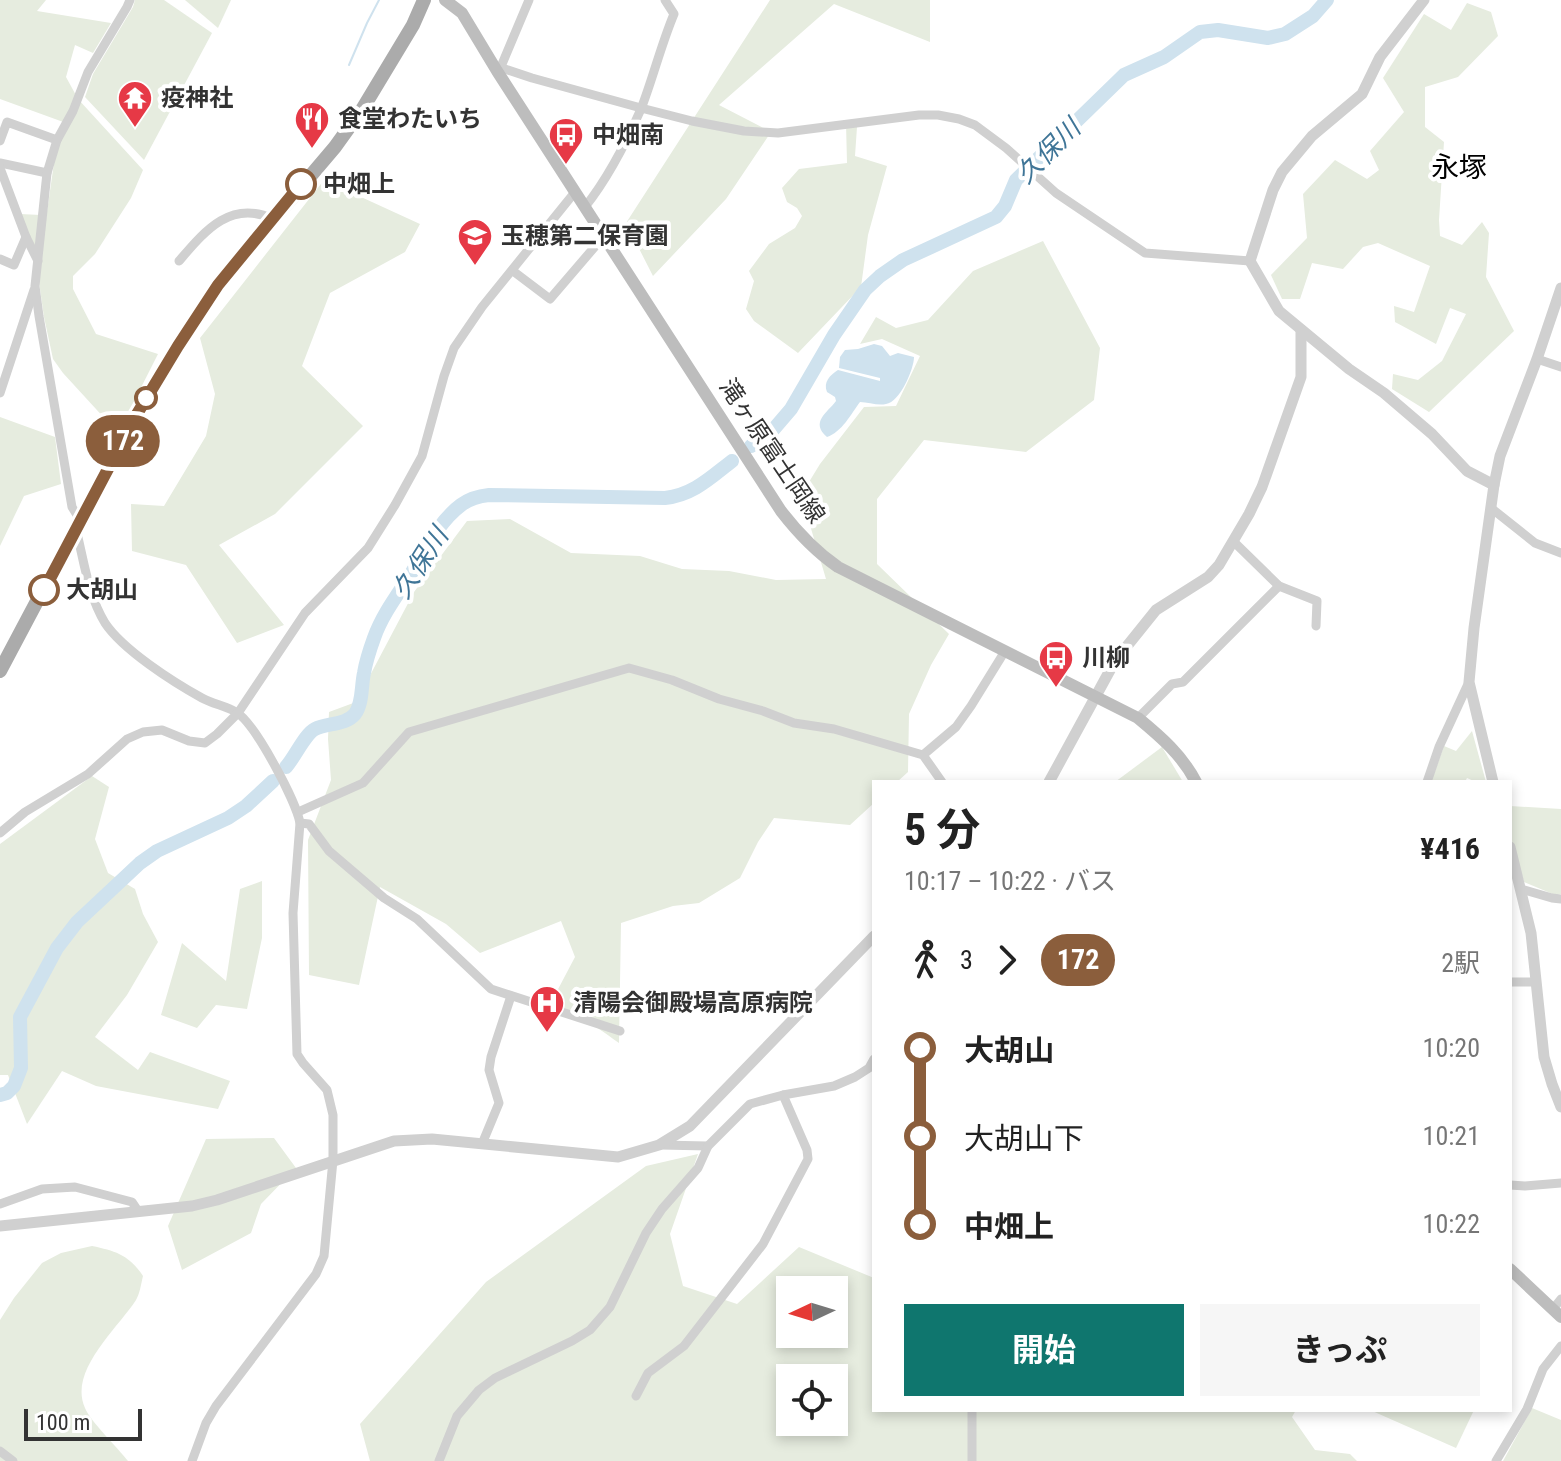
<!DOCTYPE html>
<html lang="ja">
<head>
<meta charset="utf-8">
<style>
  :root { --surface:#fff; --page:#f6f6f6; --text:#222; --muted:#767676; --accent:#0f766e }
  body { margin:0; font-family:"Roboto Condensed","Noto Sans JP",sans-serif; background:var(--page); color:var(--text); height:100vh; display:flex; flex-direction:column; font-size:30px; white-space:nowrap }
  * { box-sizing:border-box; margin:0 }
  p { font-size:26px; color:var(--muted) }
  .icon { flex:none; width:44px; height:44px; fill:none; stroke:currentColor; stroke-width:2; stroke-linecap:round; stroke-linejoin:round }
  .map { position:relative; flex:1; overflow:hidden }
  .details { position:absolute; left:872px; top:780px; width:640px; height:632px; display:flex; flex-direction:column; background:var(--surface); border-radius:0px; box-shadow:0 4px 12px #0003 }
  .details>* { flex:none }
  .badge { padding:0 16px; border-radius:26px; font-size:28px; line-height:52px }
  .needle { width:52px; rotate:266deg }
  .fabs { position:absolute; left:776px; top:1276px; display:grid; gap:16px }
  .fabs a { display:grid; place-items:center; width:72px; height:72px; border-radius:0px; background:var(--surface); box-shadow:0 4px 12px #0003; font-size:40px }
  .scale { position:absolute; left:24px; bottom:20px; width:118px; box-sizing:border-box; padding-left:8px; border:4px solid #333; border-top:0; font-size:22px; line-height:28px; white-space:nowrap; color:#333; -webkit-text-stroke:6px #fff; paint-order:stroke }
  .map>.badge { position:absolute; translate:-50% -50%; box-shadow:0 0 0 4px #fff }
  .legs { display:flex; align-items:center; gap:12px; height:88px; padding:0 32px; font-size:26px }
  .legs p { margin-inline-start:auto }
  .summary { display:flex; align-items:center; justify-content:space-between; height:136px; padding:0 32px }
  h1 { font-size:44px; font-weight:700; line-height:60px }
  .cta { display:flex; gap:16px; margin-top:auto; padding:16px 32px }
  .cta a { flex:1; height:92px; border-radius:0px; background:var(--accent); color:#fff; font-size:32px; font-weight:700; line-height:92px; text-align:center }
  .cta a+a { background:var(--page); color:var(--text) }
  ul { padding:0 32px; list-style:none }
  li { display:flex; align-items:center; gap:28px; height:88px; font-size:30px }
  li i { display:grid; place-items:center; width:12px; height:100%; margin:0 10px; background:currentColor }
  li i::after { content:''; width:20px; height:20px; margin:-10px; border:6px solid; border-radius:50%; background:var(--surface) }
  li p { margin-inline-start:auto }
  li:first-child i { background:linear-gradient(#0000 50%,currentColor 0) }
  li:last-child i { background:linear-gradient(currentColor 50%,#0000 0) }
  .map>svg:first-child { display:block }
</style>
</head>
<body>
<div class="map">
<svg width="1561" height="1461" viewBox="0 0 1561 1461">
  <rect width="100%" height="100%" fill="#fff"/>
  <g fill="#e6ecdf" fill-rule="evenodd">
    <polygon points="0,0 46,0 37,11 111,23 93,53 75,45 66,77 78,99 143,170 131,198 95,254 73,276 73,289 96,334 158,354 118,433 63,373 53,359 44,317 38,275 55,156 66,123 0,99"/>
    <polygon points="135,0 164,0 212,33 144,160 85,97 93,74 133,7"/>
    <polygon points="185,0 231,0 218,28"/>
    <polygon points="770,0 930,0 930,42 834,4 719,105 771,132 726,199 653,276 626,223"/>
    <polygon points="1467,3 1491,12 1498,36 1458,77 1425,87 1425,127 1444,142 1439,220 1440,236 1462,245 1482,222 1489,233 1486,277 1514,331 1429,412 1392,389 1393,374 1418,380 1442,361 1466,314 1450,308 1436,344 1395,322 1394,306 1414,312 1430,266 1378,243 1363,247 1343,269 1312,263 1300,299 1282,299 1271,275 1307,238 1303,194 1335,160 1367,179 1379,170 1370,151 1404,112 1383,78 1424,14 1451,30"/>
    <polygon points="846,123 857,127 855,156 887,166 868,235 861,287 798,353 754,321 746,309 754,281 749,271 769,244 795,228 802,216 797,208 787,202 782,188 799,169 847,163"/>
    <polygon points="324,180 420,224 405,252 330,293 302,366 363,426 275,514 219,545 284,625 237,643 186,565 132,551 131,504 164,506 206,436 215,394 200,338"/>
    <polygon points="20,214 41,215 37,256"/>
    <path d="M1043,241L1100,348L1094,400L1026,452L924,440L877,499V564L949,634L931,665L909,714L908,772L897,782H874V803L850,825L774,818L758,842L740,878L699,903L673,906L621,923L619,1043C596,1027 575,1009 546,1012L575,957L561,921L480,953L446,924L380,887L359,985L309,975L308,840L331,780L328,739L329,712L356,702L414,592L467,521L510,519L571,553L640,556L682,569L729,571L776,580L826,579L801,495L820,464L864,407L896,406L920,356L882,339L860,344L876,317L896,328L928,320L973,271Z"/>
    <polygon points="0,417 55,437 61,484 24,496 0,546"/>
    <polygon points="1472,731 1486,782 1476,782 1467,778 1465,782 1431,782 1444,746 1456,751"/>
    <polygon points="1162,747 1183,782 1115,782"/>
    <polygon points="92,776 109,787 95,839 108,873 135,889 143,914 158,942 127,995 95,1037 138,1070 150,1052 230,1081 218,1109 96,1086 62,1071 27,1124 8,1075 0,1075 0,844"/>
    <polygon points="1510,806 1561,809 1561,894 1555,895 1524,882 1510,835"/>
    <polygon points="262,881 262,938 247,1009 216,1005 197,1028 161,1015 182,943 226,981 240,889"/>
    <polygon points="274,1138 296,1168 261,1204 251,1233 182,1270 168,1226 206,1139"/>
    <path d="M698,1154L670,1234L683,1286L737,1304L799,1247L874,1278V1410H1296L1292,1417L1315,1450L1350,1454L1357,1461H370L360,1424L486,1282L646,1166ZM790,1290H834V1334H790ZM790,1378H834V1422H790Z"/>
    <path d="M92,1246C116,1251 129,1255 143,1276C141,1284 140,1293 136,1300C118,1328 68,1371 85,1408C90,1421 118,1448 128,1461H0V1320L14,1298L42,1263L61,1253Z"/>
    <polygon points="1532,1408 1561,1420 1561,1461 1503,1461"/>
    <polygon points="1370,1410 1474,1410 1456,1448"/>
  </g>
  <path fill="#cfe2ee" d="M874,344L882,346L890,356L898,353L914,357C914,369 900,402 886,404C878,406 868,402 860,402C851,414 842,432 827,437C810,422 827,413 836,401L835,397L827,392C823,382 830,375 838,370L880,381V378L839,368L840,357L845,350L858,349Z"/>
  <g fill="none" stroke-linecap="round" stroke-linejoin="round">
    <polyline stroke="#cfe2ee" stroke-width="2" points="349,65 367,23 379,0"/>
    <g stroke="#cfe2ee" stroke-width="14">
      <polyline points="751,446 773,430 791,409 834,335 865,290 880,276 903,260 996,217 1005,206 1016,180 1124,75 1164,57 1200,32 1218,30 1268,38 1285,34 1313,16 1327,0"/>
      <path d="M286,767C295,757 305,734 315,729C327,723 346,725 355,714C363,703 361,686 364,673C366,661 370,649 374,638C382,615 398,594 411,574C425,551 438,522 461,505C469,499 479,496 489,495L665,498C693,495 710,478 732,461"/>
      <polyline points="0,1095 7,1093 14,1086 21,1068 20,1017 57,948 77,922 140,863 157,851 228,818 246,806 273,781"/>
    </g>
    <g stroke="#d0d0d0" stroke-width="9">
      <polyline points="502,68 532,78 641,108 692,121 744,131 778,133 919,115 938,115 959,119 975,125 1006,148 1056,193 1145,253 1250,261"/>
      <polyline points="500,69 529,0"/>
      <polyline points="0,141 7,122 57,140"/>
      <polyline points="0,163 47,173"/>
      <polyline points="0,168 26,237 38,261"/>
      <path d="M585,207C608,178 626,143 641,109C653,78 661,45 674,14L665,0"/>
      <polyline points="0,259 14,265 26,237"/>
      <path d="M179,261C204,232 230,199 273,219"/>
      <polyline points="513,271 550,299 604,236"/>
      <polyline points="1537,359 1561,367"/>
      <polyline points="0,393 34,290"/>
      <polyline points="1491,508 1535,543 1561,553"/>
      <polyline points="80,520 72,507 39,316 35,286 47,173 57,140 73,111 88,72 127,7 130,0"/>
      <path d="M76,529C84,561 88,595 105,623C123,650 173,682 202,698C213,704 226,706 236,712C255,723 296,801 300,823L293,913L297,1054L303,1063L327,1090L333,1115V1160L324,1256L316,1274L216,1406L206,1423L192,1461"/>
      <polyline points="1233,541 1279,586 1317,601 1316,626"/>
      <polyline points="1138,718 1172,684 1183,682 1279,586"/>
      <polyline points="923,755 956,727 971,706 1005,651"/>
      <polyline points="1427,782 1439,747 1469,682"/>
      <polyline points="298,812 363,783 409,732 629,668 672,680 719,699 763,711 794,723 834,729 923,755 942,782"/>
      <polyline points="300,823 309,824 329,851 384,898 417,919 491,989 620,1031"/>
      <polyline points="0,833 25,812 88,774 127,739 143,732 162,730 189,741 205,743 217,734 238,713 305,613 368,548 395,505 422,456 444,376 454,348 482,307 575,192"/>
      <polyline points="1521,889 1552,898 1561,899"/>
      <polyline points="1510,982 1535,982"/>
      <polyline points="482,1144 499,1103 489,1070 491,1057 511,996"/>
      <polyline points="660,1145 708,1146"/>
      <polyline points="1510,1185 1525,1186 1561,1183"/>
      <polyline points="0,1204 42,1189 75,1187 132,1202 138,1211"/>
      <polyline points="1553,1309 1561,1299"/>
      <polyline points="636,1396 648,1373 684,1346 763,1244 808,1159 807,1150 783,1095"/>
      <polyline points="0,1451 13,1461"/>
      <polyline points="439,1461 457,1416 479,1390 495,1378 572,1341 590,1330 610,1307 646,1233 662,1209 698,1168 708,1146 750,1104 783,1095 834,1086 855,1077 869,1068 874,1059"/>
      <polyline points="972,1461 972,1410"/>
      <polyline points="1496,1461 1527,1409 1543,1369 1561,1346"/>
    </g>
    <g stroke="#d0d0d0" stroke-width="11">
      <polyline points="1424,0 1380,57 1362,94 1312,136 1282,172 1273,190 1250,261 1279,311 1349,369 1384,393 1432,434 1467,471 1494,485"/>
      <polyline points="1049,782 1115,661 1156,610 1208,577 1219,565 1249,514 1262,487 1301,377 1301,330"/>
      <polyline points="1493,782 1469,682 1474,628 1494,485 1500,456 1537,359 1561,288"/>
      <polyline points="1510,847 1531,933 1544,1057 1552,1084 1561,1107"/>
      <polyline points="0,1226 192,1206 217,1200 394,1141 432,1139 618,1157 659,1145 690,1126 874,936"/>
    </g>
    <g stroke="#bdbdbd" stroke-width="12">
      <path d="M445,0L462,13L497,71L781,511C798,533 815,551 838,567L1138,718C1161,737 1182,755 1196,782"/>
      <polyline points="1510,1269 1561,1317"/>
    </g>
    <polyline stroke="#ababab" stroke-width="14" points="0,671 124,437 165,366 218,285 335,147 363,108 413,25 424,0"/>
  </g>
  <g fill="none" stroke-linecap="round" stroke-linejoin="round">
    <g stroke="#fff" stroke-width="18">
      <polyline id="line-1" points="44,590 137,414 178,346 218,285 301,184"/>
    </g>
    <use href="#line-1" stroke="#8b5e3c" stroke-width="12"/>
  </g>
  <defs>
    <g id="temple-pin" transform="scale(1.8)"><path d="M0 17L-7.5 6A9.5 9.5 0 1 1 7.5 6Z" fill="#e63946" stroke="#fff"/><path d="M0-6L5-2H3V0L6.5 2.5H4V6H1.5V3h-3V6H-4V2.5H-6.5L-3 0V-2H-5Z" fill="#fff"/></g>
    <g id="restaurant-pin" transform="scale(1.8)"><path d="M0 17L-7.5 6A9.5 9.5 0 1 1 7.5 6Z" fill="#e63946" stroke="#fff"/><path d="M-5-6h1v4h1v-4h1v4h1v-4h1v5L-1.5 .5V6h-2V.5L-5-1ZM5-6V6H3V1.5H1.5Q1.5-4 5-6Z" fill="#fff"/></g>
    <g id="bus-pin" transform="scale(1.8)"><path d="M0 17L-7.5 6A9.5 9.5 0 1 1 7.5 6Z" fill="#e63946" stroke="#fff"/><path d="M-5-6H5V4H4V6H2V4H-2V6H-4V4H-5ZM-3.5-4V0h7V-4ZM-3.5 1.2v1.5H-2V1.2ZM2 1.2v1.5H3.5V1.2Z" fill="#fff"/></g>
    <g id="school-pin" transform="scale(1.8)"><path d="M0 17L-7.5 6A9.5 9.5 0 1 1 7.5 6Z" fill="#e63946" stroke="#fff"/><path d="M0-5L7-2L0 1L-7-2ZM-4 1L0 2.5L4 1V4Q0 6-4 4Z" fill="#fff"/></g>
    <g id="hospital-pin" transform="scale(1.8)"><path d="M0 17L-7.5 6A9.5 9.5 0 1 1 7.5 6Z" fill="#e63946" stroke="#fff"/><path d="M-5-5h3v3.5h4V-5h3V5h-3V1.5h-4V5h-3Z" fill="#fff"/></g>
  </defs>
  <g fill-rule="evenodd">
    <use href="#temple-pin" x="135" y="98"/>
    <use href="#restaurant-pin" x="312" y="119"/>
    <use href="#bus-pin" x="566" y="135"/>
    <use href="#school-pin" x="475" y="236"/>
    <use href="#bus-pin" x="1056" y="658"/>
    <use href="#hospital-pin" x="547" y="1003"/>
  </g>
  <g fill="#fff" stroke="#8b5e3c" stroke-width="4">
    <circle cx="301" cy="184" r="14"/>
    <circle cx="146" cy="398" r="10"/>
    <circle cx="44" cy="590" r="14"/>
  </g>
  <g text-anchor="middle" stroke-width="8" stroke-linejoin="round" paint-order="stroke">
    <g font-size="24" font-weight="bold" fill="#333" stroke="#fff" text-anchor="start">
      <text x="161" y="106">疫神社</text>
      <text x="338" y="127">食堂わたいち</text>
      <text x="592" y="143">中畑南</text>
      <text x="501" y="244">玉穂第二保育園</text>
      <text x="1082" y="666">川柳</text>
      <text x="573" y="1011">清陽会御殿場高原病院</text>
    </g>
    <g font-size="24" font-weight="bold" fill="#333" stroke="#fff" text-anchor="start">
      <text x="323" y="192">中畑上</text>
      <text x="66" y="598">大胡山</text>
    </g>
    <g font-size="24" fill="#333" stroke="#fff">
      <text transform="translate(772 451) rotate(56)" y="8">滝ヶ原富士岡線</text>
    </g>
    <g font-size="26" font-style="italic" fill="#3f7597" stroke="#fff">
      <text transform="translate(1048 151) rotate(-45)" y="9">久保川</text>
      <text transform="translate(420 563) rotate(-57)" y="9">久保川</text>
    </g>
    <g font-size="28" fill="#000" stroke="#fff">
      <text x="1459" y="177">永塚</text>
    </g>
  </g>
</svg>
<div class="fabs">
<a><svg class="needle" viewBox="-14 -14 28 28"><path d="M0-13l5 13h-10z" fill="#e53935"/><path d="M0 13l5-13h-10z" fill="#767676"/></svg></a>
<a><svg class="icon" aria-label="locate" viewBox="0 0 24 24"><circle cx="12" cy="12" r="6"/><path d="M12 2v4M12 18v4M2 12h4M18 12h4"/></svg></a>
</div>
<div class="scale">100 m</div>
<b class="badge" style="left:123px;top:441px;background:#8b5e3c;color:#fff">172</b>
<section class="details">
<div class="summary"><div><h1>5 分</h1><p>10:17 – 10:22 · バス</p></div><b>¥416</b></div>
<div class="legs"><svg class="icon" aria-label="walk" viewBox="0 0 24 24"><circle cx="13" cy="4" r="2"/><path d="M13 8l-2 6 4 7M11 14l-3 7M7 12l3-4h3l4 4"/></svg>3<svg class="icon" aria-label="forward" viewBox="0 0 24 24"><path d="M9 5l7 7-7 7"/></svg><b class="badge" style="background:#8b5e3c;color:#fff">172</b><p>2駅</p></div>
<ul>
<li><i style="color:#8b5e3c"></i><b>大胡山</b><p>10:20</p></li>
<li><i style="color:#8b5e3c"></i><span>大胡山下</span><p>10:21</p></li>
<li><i style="color:#8b5e3c"></i><b>中畑上</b><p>10:22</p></li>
</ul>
<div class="cta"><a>開始</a><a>きっぷ</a></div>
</section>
</div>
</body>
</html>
